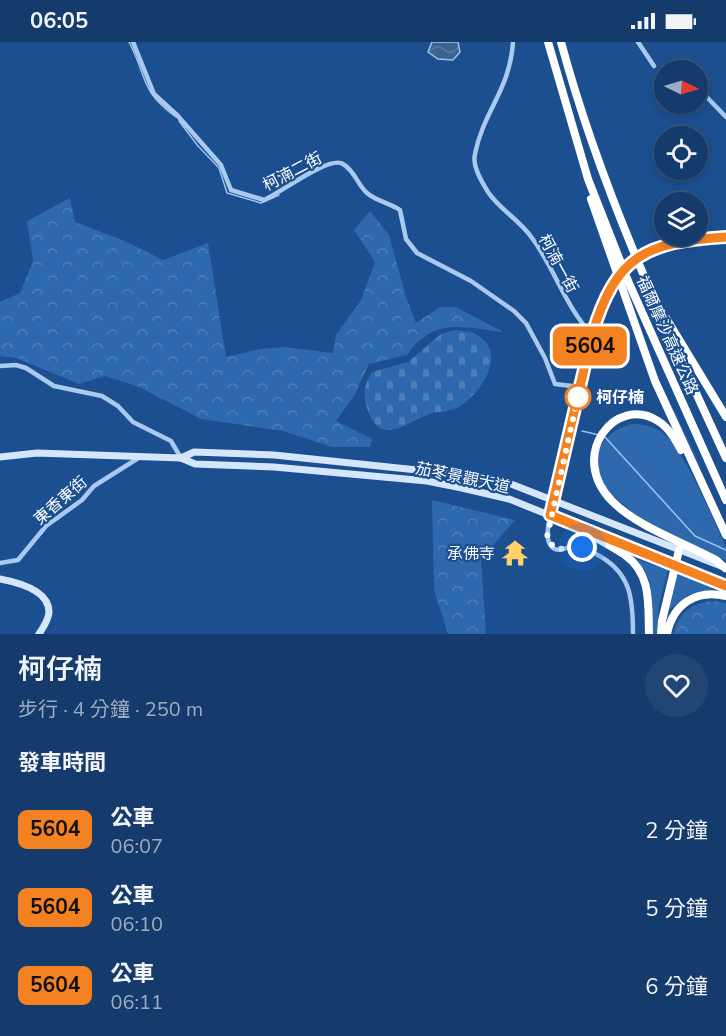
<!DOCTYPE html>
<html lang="zh-TW">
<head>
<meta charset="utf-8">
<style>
  :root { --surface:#143b6b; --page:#214673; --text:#f1f3f6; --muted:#9dadc1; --line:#33557e }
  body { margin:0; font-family:"Nunito Sans","Noto Sans TC",sans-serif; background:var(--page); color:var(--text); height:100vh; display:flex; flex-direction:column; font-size:22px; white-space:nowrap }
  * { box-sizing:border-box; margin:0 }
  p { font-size:20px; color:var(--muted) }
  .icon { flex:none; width:33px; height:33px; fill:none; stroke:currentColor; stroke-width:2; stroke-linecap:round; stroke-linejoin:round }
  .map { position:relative; height:592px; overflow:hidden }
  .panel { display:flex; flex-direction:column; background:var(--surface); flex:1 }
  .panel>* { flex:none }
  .badge { padding:0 12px; border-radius:9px; font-size:21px; line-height:39px }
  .needle { width:39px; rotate:95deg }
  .buttons { position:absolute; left:654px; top:18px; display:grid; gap:12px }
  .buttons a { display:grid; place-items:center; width:54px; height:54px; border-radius:50%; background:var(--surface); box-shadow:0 3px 9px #0003,0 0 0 2px var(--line); font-size:30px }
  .you { position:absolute; width:30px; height:30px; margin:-15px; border:4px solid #fff; border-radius:50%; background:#1a73e8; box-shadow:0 0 0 9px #1a73e833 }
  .map>.badge { position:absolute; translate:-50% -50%; box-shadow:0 0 0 3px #fff }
  h2 { padding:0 18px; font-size:22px; line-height:54px }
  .round { display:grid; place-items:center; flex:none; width:63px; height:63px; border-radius:32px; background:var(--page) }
  .head { display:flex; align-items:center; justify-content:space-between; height:102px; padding:0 18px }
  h1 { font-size:28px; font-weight:600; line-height:45px }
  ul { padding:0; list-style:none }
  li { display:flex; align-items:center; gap:18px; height:78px; padding:0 18px }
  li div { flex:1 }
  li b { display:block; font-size:22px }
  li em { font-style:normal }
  li .badge { min-width:66px; font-weight:700; text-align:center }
  .status { display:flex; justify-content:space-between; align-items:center; height:42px; padding:0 30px; background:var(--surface); direction:ltr }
  .status svg { height:16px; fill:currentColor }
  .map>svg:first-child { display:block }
</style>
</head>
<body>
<div class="status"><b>06:05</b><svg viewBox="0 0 49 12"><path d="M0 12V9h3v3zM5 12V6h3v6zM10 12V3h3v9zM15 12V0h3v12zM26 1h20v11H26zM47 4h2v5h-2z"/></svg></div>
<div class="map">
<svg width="726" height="592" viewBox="0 0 726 592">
  <defs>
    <pattern id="forest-crowns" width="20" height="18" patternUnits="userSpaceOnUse" patternTransform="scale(1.5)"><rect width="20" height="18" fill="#2e69ad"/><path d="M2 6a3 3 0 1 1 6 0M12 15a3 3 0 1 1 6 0" fill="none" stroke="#4d80b9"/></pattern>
    <pattern id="cemetery-stones" width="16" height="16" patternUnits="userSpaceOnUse" patternTransform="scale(1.5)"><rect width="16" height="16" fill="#2e69ad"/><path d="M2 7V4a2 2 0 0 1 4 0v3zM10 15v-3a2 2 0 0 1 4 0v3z" fill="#4d80b9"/></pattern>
    <pattern id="water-waves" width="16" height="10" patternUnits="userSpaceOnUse" patternTransform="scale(1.5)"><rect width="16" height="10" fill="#3c6290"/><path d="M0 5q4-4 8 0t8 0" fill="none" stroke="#597aa1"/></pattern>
  </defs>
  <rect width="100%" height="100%" fill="#1b4f8f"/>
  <g fill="#2e69ad">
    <polygon points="658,336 707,437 672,369"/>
    <path d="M632,382C643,382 654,384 663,391C686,410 712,476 726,505V519C695,505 577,456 598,409C605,394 616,386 632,382Z"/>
    <path d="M636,517L668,528L659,563L657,592H652C651,565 657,538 636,517Z"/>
    <polygon points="677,531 713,547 688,553 665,571"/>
  </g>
  <g fill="url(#forest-crowns)">
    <path d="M70,156L75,180L125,199L163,218L208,201L226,315L260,307L284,305L333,311L336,293L361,258L375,220L354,188L370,169L389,193L406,255L416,281L440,265H456L503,290C463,286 435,274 407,313L369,322L354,354L336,379L372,397L370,405H332L283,389L201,377L139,345L105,334L79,342L16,316L0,314V260L20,251L33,219L27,179Z"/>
    <polygon points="432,458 515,478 481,517 486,592 448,592 434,547"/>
    <path d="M715,559L726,561V592H673C679,570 693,560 715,559Z"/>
  </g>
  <path fill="url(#cemetery-stones)" d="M455,288C460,289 469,289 473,291C510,308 483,350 460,364C451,370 443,369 433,371C410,377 382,407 368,369C362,354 364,343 372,330L408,320L441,292Z"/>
  <polygon fill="url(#water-waves)" stroke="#9cc4f0" stroke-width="1.5" points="432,0 458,0 460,10 453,18 438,17 428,10"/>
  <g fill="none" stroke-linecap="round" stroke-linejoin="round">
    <g stroke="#9cc4f0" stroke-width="1.5">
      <path d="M129,0C148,36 139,48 176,75"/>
      <polyline points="179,79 198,104 219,126 227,151 261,161 279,153"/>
      <polyline points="582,389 599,393"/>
      <polyline points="604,394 695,494 726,508"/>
    </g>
    <g stroke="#a9c9ee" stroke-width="4.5">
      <path d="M133,0L154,52L177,73L221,123L231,148L264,158C279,152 329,113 343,122C355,129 357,142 367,151C376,159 390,161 400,168L406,197L417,211L471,239L514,269L526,281L545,316L555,342L580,345"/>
      <path d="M513,0C510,48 483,70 475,112C472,124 482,140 488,150C500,168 520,178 532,196C555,227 565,264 592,293"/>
      <polyline points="638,0 654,24"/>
      <polyline points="698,46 726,75"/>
      <polyline points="0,324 16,323 26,326 54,344 102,354 118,364 133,380 171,399 181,416"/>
      <path d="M550,473C549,483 544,497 552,505C559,512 568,504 575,503C582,503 590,509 596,512C631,530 633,556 633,592"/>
      <polyline points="0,521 18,518 46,484 82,458 94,444 140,415"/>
    </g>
    <g stroke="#d6e6fa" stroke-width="7">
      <polyline points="667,201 726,195"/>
      <polyline points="0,415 37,411 181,416 195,422 274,425 427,439 462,446 509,457 726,544"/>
      <polyline points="181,416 194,410 274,413 465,433 511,442 721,524"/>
      <polyline points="550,473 592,293 606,254"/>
      <path d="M0,537C16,540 49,548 49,570C49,577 43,586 39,592"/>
    </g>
    <g stroke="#fff" stroke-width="8">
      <polyline points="548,0 588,137 628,239 726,458"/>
      <path d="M561,0C600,145 663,280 726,416"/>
      <polyline points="591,157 655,339 726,493"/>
      <polyline points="666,276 726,375"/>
      <path d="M681,408C675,397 669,386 658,379C616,352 567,413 612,459C636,484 685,501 716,518L725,526"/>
      <path d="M588,490C600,499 613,505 625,513C652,532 648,563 649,592"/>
      <polyline points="661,592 662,579 679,508"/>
      <path d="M667,592C673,562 696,547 726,554"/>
    </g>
    <path stroke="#d6e6fa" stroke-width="7" d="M606,254C621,227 640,212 667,201"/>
  </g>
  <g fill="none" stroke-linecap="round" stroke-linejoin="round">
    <g stroke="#fff" stroke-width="14">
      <path id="line" d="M726,195C647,200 616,212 592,293L550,473L726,544"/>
    </g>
    <use href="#line" stroke="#f58220" stroke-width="9"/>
    <path stroke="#fff" stroke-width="6" stroke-dasharray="0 10.8" d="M578,355L580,345L547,495C558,517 565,501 582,505"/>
  </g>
  <defs>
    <g id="temple-bare" transform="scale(2.07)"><path d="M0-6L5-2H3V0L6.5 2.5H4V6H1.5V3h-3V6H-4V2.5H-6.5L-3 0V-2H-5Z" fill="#ffd166" stroke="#1b4f8f" stroke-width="2.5" paint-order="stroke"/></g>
  </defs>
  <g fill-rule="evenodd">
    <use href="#temple-bare" x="515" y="511"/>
  </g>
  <circle fill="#fff" stroke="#f58220" stroke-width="3" cx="578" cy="355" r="12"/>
  <g text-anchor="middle" stroke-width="4.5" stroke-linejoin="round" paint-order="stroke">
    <g font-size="16" fill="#fff" stroke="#1b4f8f">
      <text transform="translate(292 129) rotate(-28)" y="6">柯湳二街</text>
      <text transform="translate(559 221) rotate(61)" y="6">柯湳一街</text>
      <text transform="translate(668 293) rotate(66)" y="6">福爾摩沙高速公路</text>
      <text transform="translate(463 435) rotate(12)" y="6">茄苳景觀大道</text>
      <text transform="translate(60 458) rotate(-41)" y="6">東香東街</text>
    </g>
    <g font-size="16" font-weight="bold" fill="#fff" stroke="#1b4f8f" text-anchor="start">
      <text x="596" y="361">柯仔楠</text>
    </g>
    <g font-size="16" fill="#fff" stroke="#1b4f8f" text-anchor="end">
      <text x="495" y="517">承佛寺</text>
    </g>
  </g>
</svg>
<div class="buttons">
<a><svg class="needle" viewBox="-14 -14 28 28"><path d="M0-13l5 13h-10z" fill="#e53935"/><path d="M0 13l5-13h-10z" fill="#9dadc1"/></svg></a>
<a><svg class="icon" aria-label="locate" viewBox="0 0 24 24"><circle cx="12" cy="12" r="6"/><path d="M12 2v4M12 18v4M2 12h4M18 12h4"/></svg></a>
<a><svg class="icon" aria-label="layers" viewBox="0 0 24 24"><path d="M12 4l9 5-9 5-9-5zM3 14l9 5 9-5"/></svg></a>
</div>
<div class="you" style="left:582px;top:505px"></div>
<b class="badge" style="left:590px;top:304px;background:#f58220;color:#111">5604</b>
</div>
<section class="panel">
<div class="head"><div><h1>柯仔楠</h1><p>步行 · 4 分鐘 · 250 m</p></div><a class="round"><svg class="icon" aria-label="heart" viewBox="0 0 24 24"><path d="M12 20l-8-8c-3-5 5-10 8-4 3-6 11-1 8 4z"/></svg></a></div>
<h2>發車時間</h2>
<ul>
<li><span class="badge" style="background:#f58220;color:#111">5604</span><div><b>公車</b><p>06:07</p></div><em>2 分鐘</em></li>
<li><span class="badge" style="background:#f58220;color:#111">5604</span><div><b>公車</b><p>06:10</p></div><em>5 分鐘</em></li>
<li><span class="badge" style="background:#f58220;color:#111">5604</span><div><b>公車</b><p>06:11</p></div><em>6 分鐘</em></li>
</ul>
</section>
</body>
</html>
